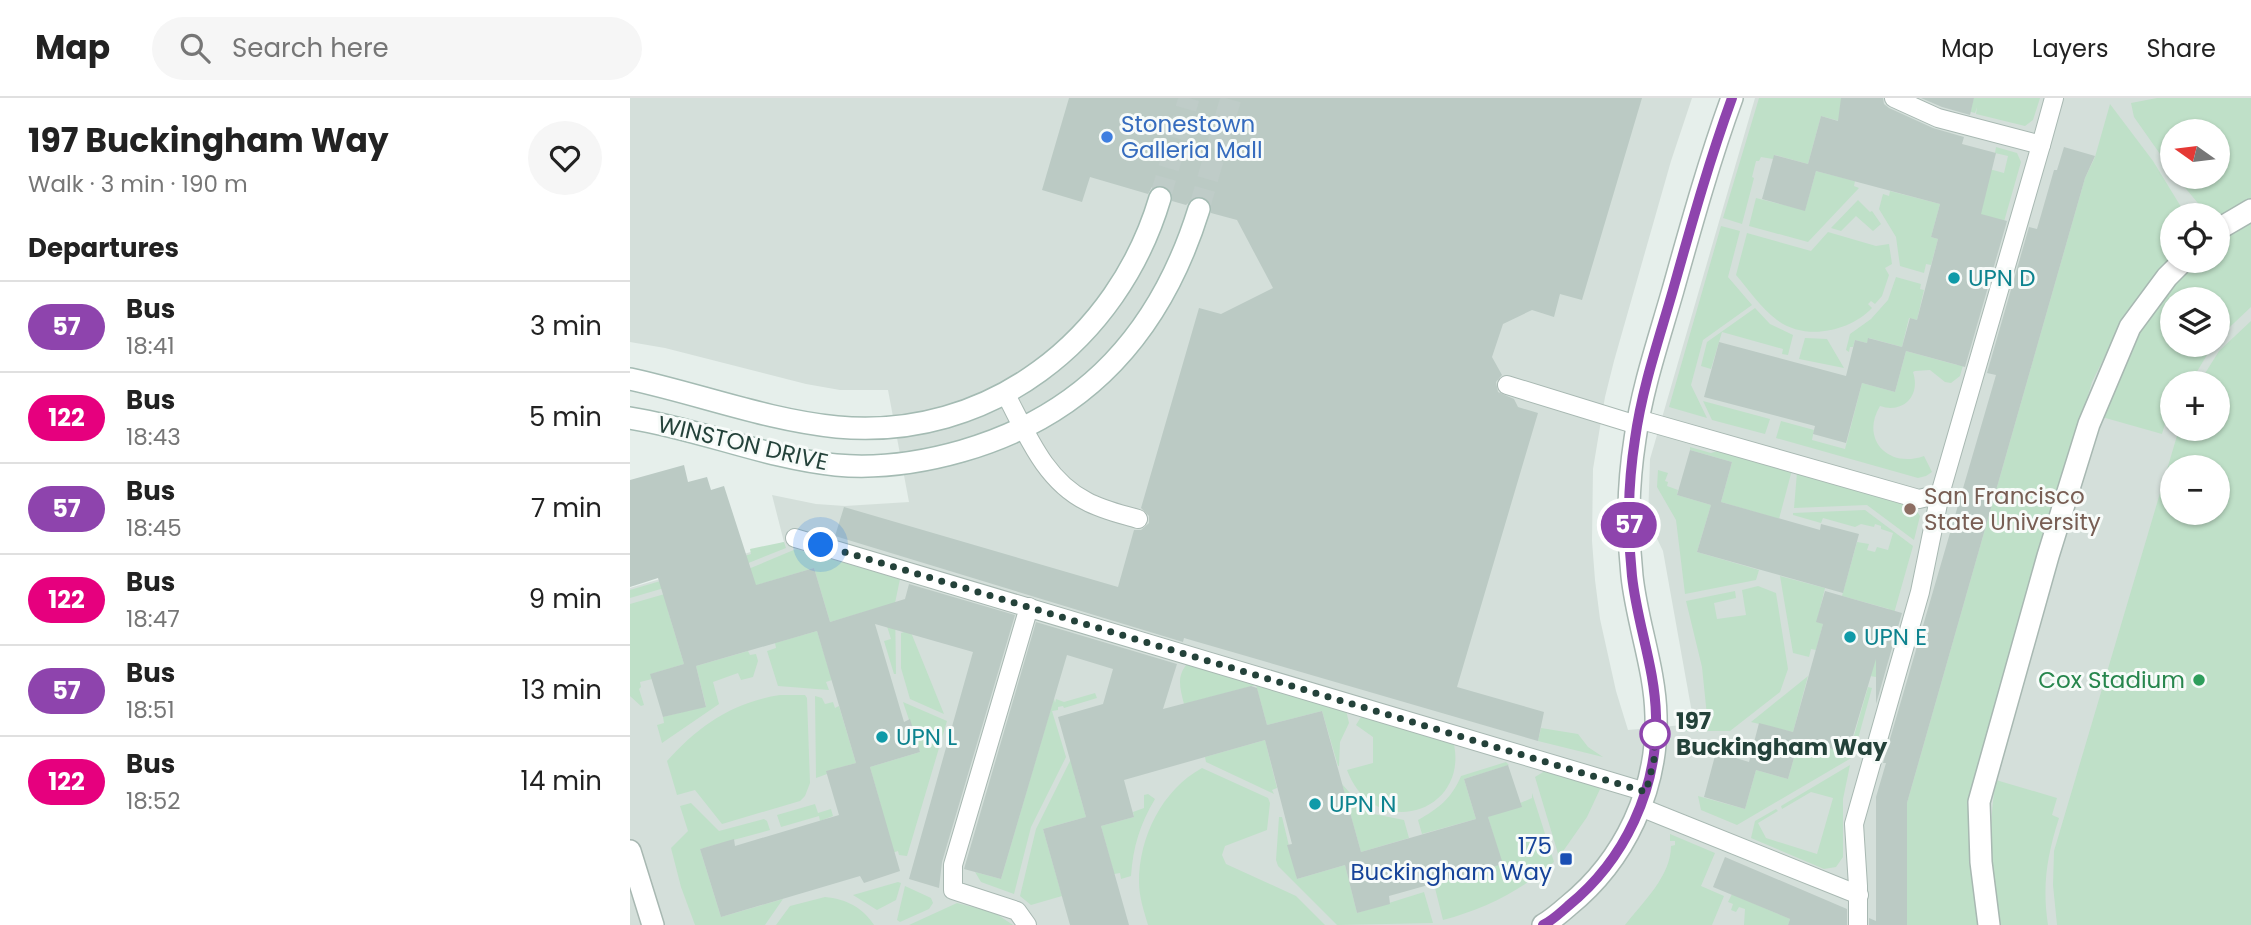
<!DOCTYPE html>
<html lang="en">
<head>
<meta charset="utf-8">
<style>
  :root { --surface:#fff; --page:#f6f6f6; --text:#222; --muted:#767676; --line:#e0e0e0 }
  body { margin:0; font-family:Poppins,sans-serif; background:var(--page); color:var(--text); height:100vh; display:flex; flex-direction:column; font-size:26px; white-space:nowrap }
  * { box-sizing:border-box; margin:0 }
  p { font-size:23px; color:var(--muted) }
  .icon { flex:none; width:38px; height:38px; fill:none; stroke:currentColor; stroke-width:2; stroke-linecap:round; stroke-linejoin:round }
  .map { position:relative; flex:1; overflow:hidden }
  .sheet { display:flex; flex-direction:column; background:var(--surface); width:630px }
  .sheet>* { flex:none }
  .badge { padding:0 14px; border-radius:23px; font-size:24px; line-height:46px }
  .needle { width:46px; rotate:284deg }
  .buttons { position:absolute; left:1530px; top:21px; display:grid; gap:14px }
  .buttons a { display:grid; place-items:center; width:70px; height:70px; border-radius:50%; background:var(--surface); box-shadow:0 2px 5px #0004; font-size:35px }
  .you { position:absolute; width:35px; height:35px; margin:-18px; border:5px solid #fff; border-radius:50%; background:#1a73e8; box-shadow:0 0 0 10px #1a73e833 }
  .map>.badge { position:absolute; translate:-50% -50%; box-shadow:0 0 0 4px #fff }
  h2 { padding:0 28px; font-size:26px; line-height:63px }
  .round { display:grid; place-items:center; flex:none; width:74px; height:74px; border-radius:37px; background:var(--page) }
  .head { display:flex; align-items:center; justify-content:space-between; height:119px; padding:0 28px }
  h1 { font-size:33px; font-weight:700; line-height:52px }
  ul { padding:0; list-style:none }
  li { display:flex; align-items:center; gap:21px; height:91px; padding:0 28px; border-top:2px solid var(--line) }
  li div { flex:1 }
  li b { display:block; font-size:26px }
  li em { font-style:normal }
  li .badge { min-width:77px; font-weight:700; text-align:center }
  header { display:flex; align-items:center; gap:42px; box-sizing:border-box; height:98px; padding:0 35px; background:var(--surface); border-bottom:2px solid var(--line) }
  header strong { font-size:33px }
  nav { display:flex; gap:38px; margin-inline-start:auto; font-size:24px }
  .search { width:490px; height:63px; background:var(--page); display:flex; align-items:center; gap:18px; box-sizing:border-box; padding:0 24px; border-radius:38px; color:var(--muted); font-size:26px }
  main { display:flex; flex:1; min-height:0 }
  .map>svg:first-child { display:block }
</style>
</head>
<body>
<header>
<strong>Map</strong>
<div class="search"><svg class="icon" aria-label="search" viewBox="0 0 24 24"><circle cx="10" cy="10" r="6"/><path d="M15 15l6 6"/></svg>Search here</div>
<nav><a>Map</a><a>Layers</a><a>Share</a></nav>
</header>
<main>
<section class="sheet">
<div class="head"><div><h1>197 Buckingham Way</h1><p>Walk · 3 min · 190 m</p></div><a class="round"><svg class="icon" aria-label="heart" viewBox="0 0 24 24"><path d="M12 20l-8-8c-3-5 5-10 8-4 3-6 11-1 8 4z"/></svg></a></div>
<h2>Departures</h2>
<ul>
<li><span class="badge" style="background:#8e44ad;color:#fff">57</span><div><b>Bus</b><p>18:41</p></div><em>3 min</em></li>
<li><span class="badge" style="background:#e6007e;color:#fff">122</span><div><b>Bus</b><p>18:43</p></div><em>5 min</em></li>
<li><span class="badge" style="background:#8e44ad;color:#fff">57</span><div><b>Bus</b><p>18:45</p></div><em>7 min</em></li>
<li><span class="badge" style="background:#e6007e;color:#fff">122</span><div><b>Bus</b><p>18:47</p></div><em>9 min</em></li>
<li><span class="badge" style="background:#8e44ad;color:#fff">57</span><div><b>Bus</b><p>18:51</p></div><em>13 min</em></li>
<li><span class="badge" style="background:#e6007e;color:#fff">122</span><div><b>Bus</b><p>18:52</p></div><em>14 min</em></li>
</ul>
</section>
<div class="map">
<svg width="1621" height="827" viewBox="0 0 1621 827">
  <rect width="100%" height="100%" fill="#e6efeb"/>
  <path fill="#d4dfda" fill-rule="evenodd" d="M0,0H1062L1041,63L984,263L975,299L963,371L962,443L965,482L970,521L986,593L998,632L1064,626L1033,453L1018,422L1020,361L1125,0H1621V827H0V490L154,444L142,397L186,406L215,408L279,404L258,292H210L176,286L35,250L0,244ZM1542,33H1587V79H1542ZM1542,117H1587V163H1542ZM1542,201H1587V247H1542ZM1542,285H1587V331H1542ZM1542,369H1587V415H1542Z"/>
  <g fill="#bfe0c8" fill-rule="evenodd">
    <polygon points="1129,0 1239,0 1257,36 1191,18 1178,66 1145,57 1143,61 1131,59 1129,63 1126,63 1122,79 1124,80 1112,126 1093,120"/>
    <polygon points="1344,0 1410,0 1403,22 1395,28 1346,16 1347,9 1345,15 1294,1 1341,9"/>
    <polygon points="1527,0 1621,0 1621,101 1587,121 1587,117 1578,117 1546,79 1587,79 1587,33 1542,33 1542,73 1504,19 1501,5"/>
    <polygon points="1480,6 1523,63 1556,117 1542,117 1542,160 1519,186 1493,222 1462,284 1345,681 1341,759 1349,827 1277,827 1277,705 1455,80 1465,59"/>
    <path d="M1366,49L1387,55L1391,64L1330,278L1321,285L1315,284L1300,272L1285,273L1283,274C1291,298 1273,316 1250,308C1230,341 1258,371 1294,358L1302,374L1296,378L1288,380L1146,340L1151,323L1184,332L1182,342L1215,351L1232,285L1265,294L1276,253L1327,267L1365,121L1324,110L1337,65L1374,75L1378,58L1365,55Z"/>
    <polygon points="1186,73 1225,83 1224,88 1229,90 1178,144 1119,128 1126,100 1175,112"/>
    <polygon points="1260,93 1310,106 1301,139 1308,141 1301,167 1296,166 1294,175 1270,168 1266,139 1249,111 1253,96 1259,98"/>
    <polygon points="1228,102 1240,114 1242,113 1251,126 1243,133 1226,118 1211,133 1201,130"/>
    <path d="M1621,125V209L1587,241V201H1542V247H1583L1560,285H1542V320L1537,319L1532,336L1472,319C1493,258 1519,207 1566,163H1587V146Z"/>
    <polygon points="1091,128 1110,133 1098,179 1122,207 1073,242 1061,287 1077,320 1039,309"/>
    <path d="M1198,134L1246,148L1259,146L1262,166L1255,170L1259,177L1252,198L1245,206L1241,203L1238,206L1242,210C1219,234 1175,243 1147,222C1131,210 1119,192 1106,177L1117,135L1181,153Z"/>
    <polygon points="1266,179 1291,186 1290,191 1294,192 1287,222 1279,220 1272,249 1239,240 1237,245 1225,242 1223,249 1220,249 1219,254 1216,252 1220,236 1241,221 1258,202"/>
    <polygon points="1125,210 1140,226 1163,237 1158,257 1152,256 1153,251 1092,234 1081,271 1071,268 1077,244"/>
    <path d="M1621,223V827H1427L1423,787L1424,753L1549,331H1587V285H1569L1589,253ZM1587,369V415H1542V369Z"/>
    <polygon points="1175,240 1197,241 1214,270 1169,261"/>
    <polygon points="1073,303 1140,321 1135,336 1082,322"/>
    <polygon points="1060,349 1081,355 1090,352 1162,372 1149,421 1091,404 1102,364 1060,352"/>
    <polygon points="1028,372 1038,375 1035,383 1038,384 1037,388 1048,392 1047,397 1081,407 1067,454 1129,472 1126,482 1055,496 1046,422 1027,389"/>
    <polygon points="1167,374 1283,407 1290,418 1284,442 1237,407 1164,410"/>
    <polygon points="1235,412 1283,448 1246,579 1240,578 1259,511 1212,498 1227,444 1239,446 1237,452 1245,454 1247,449 1258,452 1263,435 1251,431 1251,428 1245,426 1244,429 1231,426 1225,429 1193,420 1191,425 1163,417 1163,415"/>
    <polygon points="154,444 156,450 116,466 0,500 0,492 121,456 120,451"/>
    <polygon points="166,451 270,481 265,505 266,576 264,576 254,543 261,541 251,509 200,524 184,470 117,490 116,472"/>
    <polygon points="97,478 38,513 54,566 21,576 22,581 10,584 11,589 9,591 14,607 11,608 0,598 0,506"/>
    <polygon points="1150,478 1195,490 1187,523 1193,526 1186,552 1181,551 1179,559 1163,555"/>
    <polygon points="1128,488 1146,495 1158,571 1150,594 1100,633 1055,633 1055,631 1077,618 1072,569 1056,503 1105,493 1106,500 1084,505 1087,521 1116,517 1112,492"/>
    <polygon points="280,532 314,616 280,601 271,570 271,535"/>
    <polygon points="187,533 202,582 196,584 199,592 148,588 137,553 146,550 145,545"/>
    <polygon points="118,553 120,557 126,556 128,563 123,579 111,582 108,575 83,584 89,606 32,645 27,627 34,625 33,619 76,608 66,568"/>
    <path d="M562,561L715,608L719,625L710,644L709,668H708L692,613L637,627L626,587L554,606C549,587 546,575 562,561Z"/>
    <polygon points="1178,578 1163,634 1121,624"/>
    <polygon points="1238,589 1242,590 1223,659 1107,727 1071,712 1068,698 1115,711 1126,672 1158,681 1169,642 1219,655"/>
    <polygon points="465,595 467,600 434,610 433,608 428,609 428,612 422,613 436,659 401,729 384,796 351,784 345,774 371,781 424,600 425,605 426,601 434,604"/>
    <path d="M150,597H175L177,600L180,685L175,698L170,703L92,726L65,692L47,697L37,663C68,628 103,604 150,597Z"/>
    <polygon points="185,598 192,600 195,606 203,604 205,610 209,608 226,665 197,673 197,676 186,680"/>
    <polygon points="273,604 317,623 277,758 269,757 268,753 234,764 220,718 251,708 240,669 290,654"/>
    <path d="M734,614L823,642C842,715 744,745 717,672L743,665V639L726,627Z"/>
    <polygon points="911,630 948,636 958,649 973,659 908,643"/>
    <polygon points="635,642 647,690 642,692 644,696 576,664 575,659"/>
    <polygon points="442,659 486,664 444,676 456,719 413,731 432,798 401,807 390,798 406,731"/>
    <path d="M876,664L879,667L834,681L846,721L792,736L788,722C808,711 822,700 831,678Z"/>
    <polygon points="1220,667 1213,701 1213,759 1206,769 1194,771 1121,740 1125,723 1146,711 1148,713 1128,725 1136,740 1187,756 1203,700 1181,694 1152,711 1151,708"/>
    <path d="M572,670L638,700L640,705L637,732L595,748L592,757L596,766L666,798L695,827H518C514,813 509,799 509,784C509,739 532,692 572,670Z"/>
    <polygon points="918,671 971,689 957,719 929,759 905,679"/>
    <path d="M1366,682L1427,700L1422,717L1429,720C1417,758 1412,787 1418,827H1368C1362,778 1357,732 1366,682Z"/>
    <polygon points="712,686 727,703 744,716 774,722 779,740 731,754"/>
    <path d="M902,695L924,764C891,793 854,811 813,822L804,786L872,766L858,719L902,700Z"/>
    <path d="M518,696L525,701C510,726 503,749 501,778L491,781L490,775L484,776L471,728L504,719L503,714L514,710V697Z"/>
    <polygon points="61,705 89,733 134,721 137,723 140,732 70,751 91,819 153,801 135,827 65,827 51,789 41,750 58,733 50,708"/>
    <polygon points="185,706 188,715 201,711 203,718 190,723 189,718 151,729 147,717"/>
    <polygon points="649,719 652,719 667,781 715,767 727,815 794,794 803,825 707,827 648,768 646,762"/>
    <path d="M1040,736L1085,755L1071,788L1094,798L1082,827H995C1013,804 1041,778 1041,748L1045,747V743H1040Z"/>
    <polygon points="268,784 271,785 266,802 247,812 223,797"/>
    <polygon points="275,788 301,800 303,805 299,811 270,824 267,822"/>
    <polygon points="1102,796 1160,821 1158,827 1114,827 1115,811 1109,809 1106,814 1101,812 1103,806 1098,804"/>
    <path d="M195,799C216,801 232,809 244,827H146L160,808Z"/>
    <polygon points="327,805 365,815 383,827 279,827"/>
  </g>
  <g fill="#bbcac4">
    <polygon points="439,0 1012,0 952,202 930,196 924,219 902,212 873,226 862,259 872,277 866,284 868,294 884,301 888,309 908,315 827,589 914,614 908,643 554,540 553,544 205,438 214,409 488,489 504,432 511,432 519,425 519,418 511,410 569,210 591,216 643,190 607,122 581,115 579,103 574,99 566,98 556,107 542,103 541,92 534,88 522,89 518,96 460,79 452,104 412,92"/>
    <polygon points="1211,0 1253,0 1254,6 1259,10 1303,30 1334,39 1332,46 1366,55 1351,116 1377,123 1335,269 1276,253 1265,294 1232,285 1216,345 1183,336 1185,328 1074,299 1089,244 1216,278 1225,242 1237,245 1238,240 1272,249 1280,220 1287,222 1308,141 1301,139 1310,106 1186,73 1175,113 1132,101 1144,57 1178,66 1191,18 1208,23"/>
    <polygon points="1291,0 1344,0 1340,17 1312,9"/>
    <polygon points="1434,49 1465,58 1455,80 1277,705 1277,827 1239,827 1239,820 1246,823 1246,699 1256,665 1253,665 1366,277 1357,275 1399,129 1407,131 1424,72 1427,72"/>
    <polygon points="1060,352 1102,364 1091,404 1190,432 1191,426 1229,436 1213,495 1067,454 1081,407 1047,397"/>
    <polygon points="54,367 58,384 77,379 81,392 94,388 126,487 184,470 200,524 275,501 279,486 385,517 312,764 309,790 279,781 343,554 245,526 274,624 280,621 290,654 240,669 270,773 234,785 230,778 91,819 70,751 104,741 105,748 209,717 196,673 226,665 187,533 66,568 76,609 33,619 20,576 54,566 28,480 0,489 0,382"/>
    <polygon points="1195,493 1272,515 1246,606 1246,561 1218,655 1169,642 1158,681 1126,672 1115,711 1074,699 1086,654 1119,664 1129,625 1163,634 1193,526 1186,524"/>
    <polygon points="406,524 547,566 533,611 621,588 627,590 637,627 692,613 731,754 846,721 834,681 878,667 892,709 858,719 873,766 759,798 760,806 727,815 715,767 667,781 657,747 662,746 635,642 494,682 504,719 471,728 499,827 440,827 413,731 456,719 428,619 473,606 483,571 437,557 371,781 334,771"/>
    <polygon points="1095,759 1217,811 1217,827 1158,827 1160,821 1083,789"/>
  </g>
  <g fill="none" stroke-linecap="round" stroke-linejoin="round">
    <g stroke="#bfccc8" stroke-width="21" stroke-dasharray="21 10" stroke-linecap="butt">
      <polyline points="530,100 559,0"/>
      <polyline points="569,111 601,0"/>
    </g>
    <g stroke="#a8b8b2" stroke-width="20">
      <g id="lane">
        <polyline points="1264,0 1308,20 1411,47 1424,0"/>
        <polyline points="877,287 1007,327"/>
        <path d="M375,295C396,334 414,382 456,403C472,412 491,416 508,421"/>
        <polyline points="1008,321 1289,401 1310,396 1411,47"/>
        <polyline points="165,440 1016,694"/>
        <polyline points="1010,709 1229,797"/>
        <polyline points="397,827 387,813 323,792 323,767 399,509"/>
        <polyline points="1228,827 1228,788 1224,726 1290,494 1310,396"/>
      </g>
    </g>
    <g stroke="#a8b8b2" stroke-width="24">
      <g id="street">
        <polyline points="1587,132 1621,112"/>
        <polyline points="0,753 23,827"/>
        <path d="M913,827C922,822 930,815 938,808C995,762 1028,691 1026,618C1025,570 1007,525 1002,478C997,432 998,386 1005,341C1012,290 1029,241 1043,192C1061,128 1079,63 1102,0"/>
        <polyline points="1359,827 1351,764 1349,704 1418,458 1459,326 1500,229 1537,179 1553,163"/>
      </g>
    </g>
    <g stroke="#a4bbb3" stroke-width="24">
      <g id="secondary">
        <path d="M0,281C69,296 137,322 207,329C359,343 488,242 530,100"/>
        <path d="M0,320C70,331 136,360 206,367C250,371 290,365 332,353C457,317 531,233 569,111"/>
      </g>
    </g>
    <use href="#lane" stroke="#fff" stroke-width="18"/>
    <use href="#street" stroke="#fff" stroke-width="21"/>
    <use href="#secondary" stroke="#fff" stroke-width="21"/>
  </g>
  <g fill="none" stroke-linecap="round" stroke-linejoin="round">
    <g stroke="#fff" stroke-width="16">
      <path id="line" d="M913,827C923,822 930,815 938,808C995,762 1028,691 1026,618C1025,570 1007,525 1002,478C997,432 998,386 1005,341C1012,290 1029,241 1043,192C1061,128 1079,63 1102,0"/>
    </g>
    <use href="#line" stroke="#8e44ad" stroke-width="10"/>
    <polyline stroke="#24423a" stroke-width="7" stroke-dasharray="0 12.6" points="191,447 1016,694 1024,662 1025,636"/>
  </g>
  <circle fill="#3f7fe0" stroke="#f7fbf9" stroke-width="2.5" cx="477" cy="39" r="7"/>
  <g fill="#0f9aa8" stroke="#f7fbf9" stroke-width="2.5">
    <circle cx="1324" cy="180" r="7"/>
    <circle cx="1220" cy="539" r="7"/>
    <circle cx="252" cy="639" r="7"/>
    <circle cx="685" cy="706" r="7"/>
  </g>
  <circle fill="#8d6e63" stroke="#f7fbf9" stroke-width="2.5" cx="1280" cy="411" r="7"/>
  <circle fill="#2e9e5b" stroke="#f7fbf9" stroke-width="2.5" cx="1569" cy="582" r="7"/>
  <circle fill="#fff" stroke="#8e44ad" stroke-width="3.5" cx="1025" cy="636" r="14"/>
  <rect fill="#1a4fb4" stroke="#f7fbf9" stroke-width="2.5" x="929" y="754" width="14" height="14" rx="3.5"/>
  <g text-anchor="middle" stroke-width="6" stroke-linejoin="round" paint-order="stroke">
    <g font-size="23" fill="#366cbe" stroke="#f7fbf9" text-anchor="start">
      <text x="491" y="34">Stonestown<tspan x="491" dy="26">Galleria Mall</tspan></text>
    </g>
    <g font-size="23" fill="#0d838f" stroke="#f7fbf9" text-anchor="start">
      <text x="1338" y="188">UPN D</text>
      <text x="1234" y="547">UPN E</text>
      <text x="266" y="647">UPN L</text>
      <text x="699" y="714">UPN N</text>
    </g>
    <g font-size="23" fill="#24423a" stroke="#f7fbf9">
      <text transform="translate(113 345) rotate(13)" y="8">WINSTON DRIVE</text>
    </g>
    <g font-size="23" fill="#785e54" stroke="#f7fbf9" text-anchor="start">
      <text x="1294" y="406">San Francisco<tspan x="1294" dy="26">State University</tspan></text>
    </g>
    <g font-size="23" fill="#27864d" stroke="#f7fbf9" text-anchor="end">
      <text x="1555" y="590">Cox Stadium</text>
    </g>
    <g font-size="23" font-weight="bold" fill="#24423a" stroke="#f7fbf9" text-anchor="start">
      <text x="1046" y="631">197<tspan x="1046" dy="26">Buckingham Way</tspan></text>
    </g>
    <g font-size="23" fill="#164399" stroke="#f7fbf9" text-anchor="end">
      <text x="922" y="756">175<tspan x="922" dy="26">Buckingham Way</tspan></text>
    </g>
  </g>
</svg>
<div class="buttons">
<a><svg class="needle" viewBox="-14 -14 28 28"><path d="M0-13l5 13h-10z" fill="#e53935"/><path d="M0 13l5-13h-10z" fill="#767676"/></svg></a>
<a><svg class="icon" aria-label="locate" viewBox="0 0 24 24"><circle cx="12" cy="12" r="6"/><path d="M12 2v4M12 18v4M2 12h4M18 12h4"/></svg></a>
<a><svg class="icon" aria-label="layers" viewBox="0 0 24 24"><path d="M12 4l9 5-9 5-9-5zM3 14l9 5 9-5"/></svg></a>
<a>+</a>
<a>−</a>
</div>
<div class="you" style="left:191px;top:447px"></div>
<b class="badge" style="left:999px;top:427px;background:#8e44ad;color:#fff">57</b>
</div>
</main>
</body>
</html>
